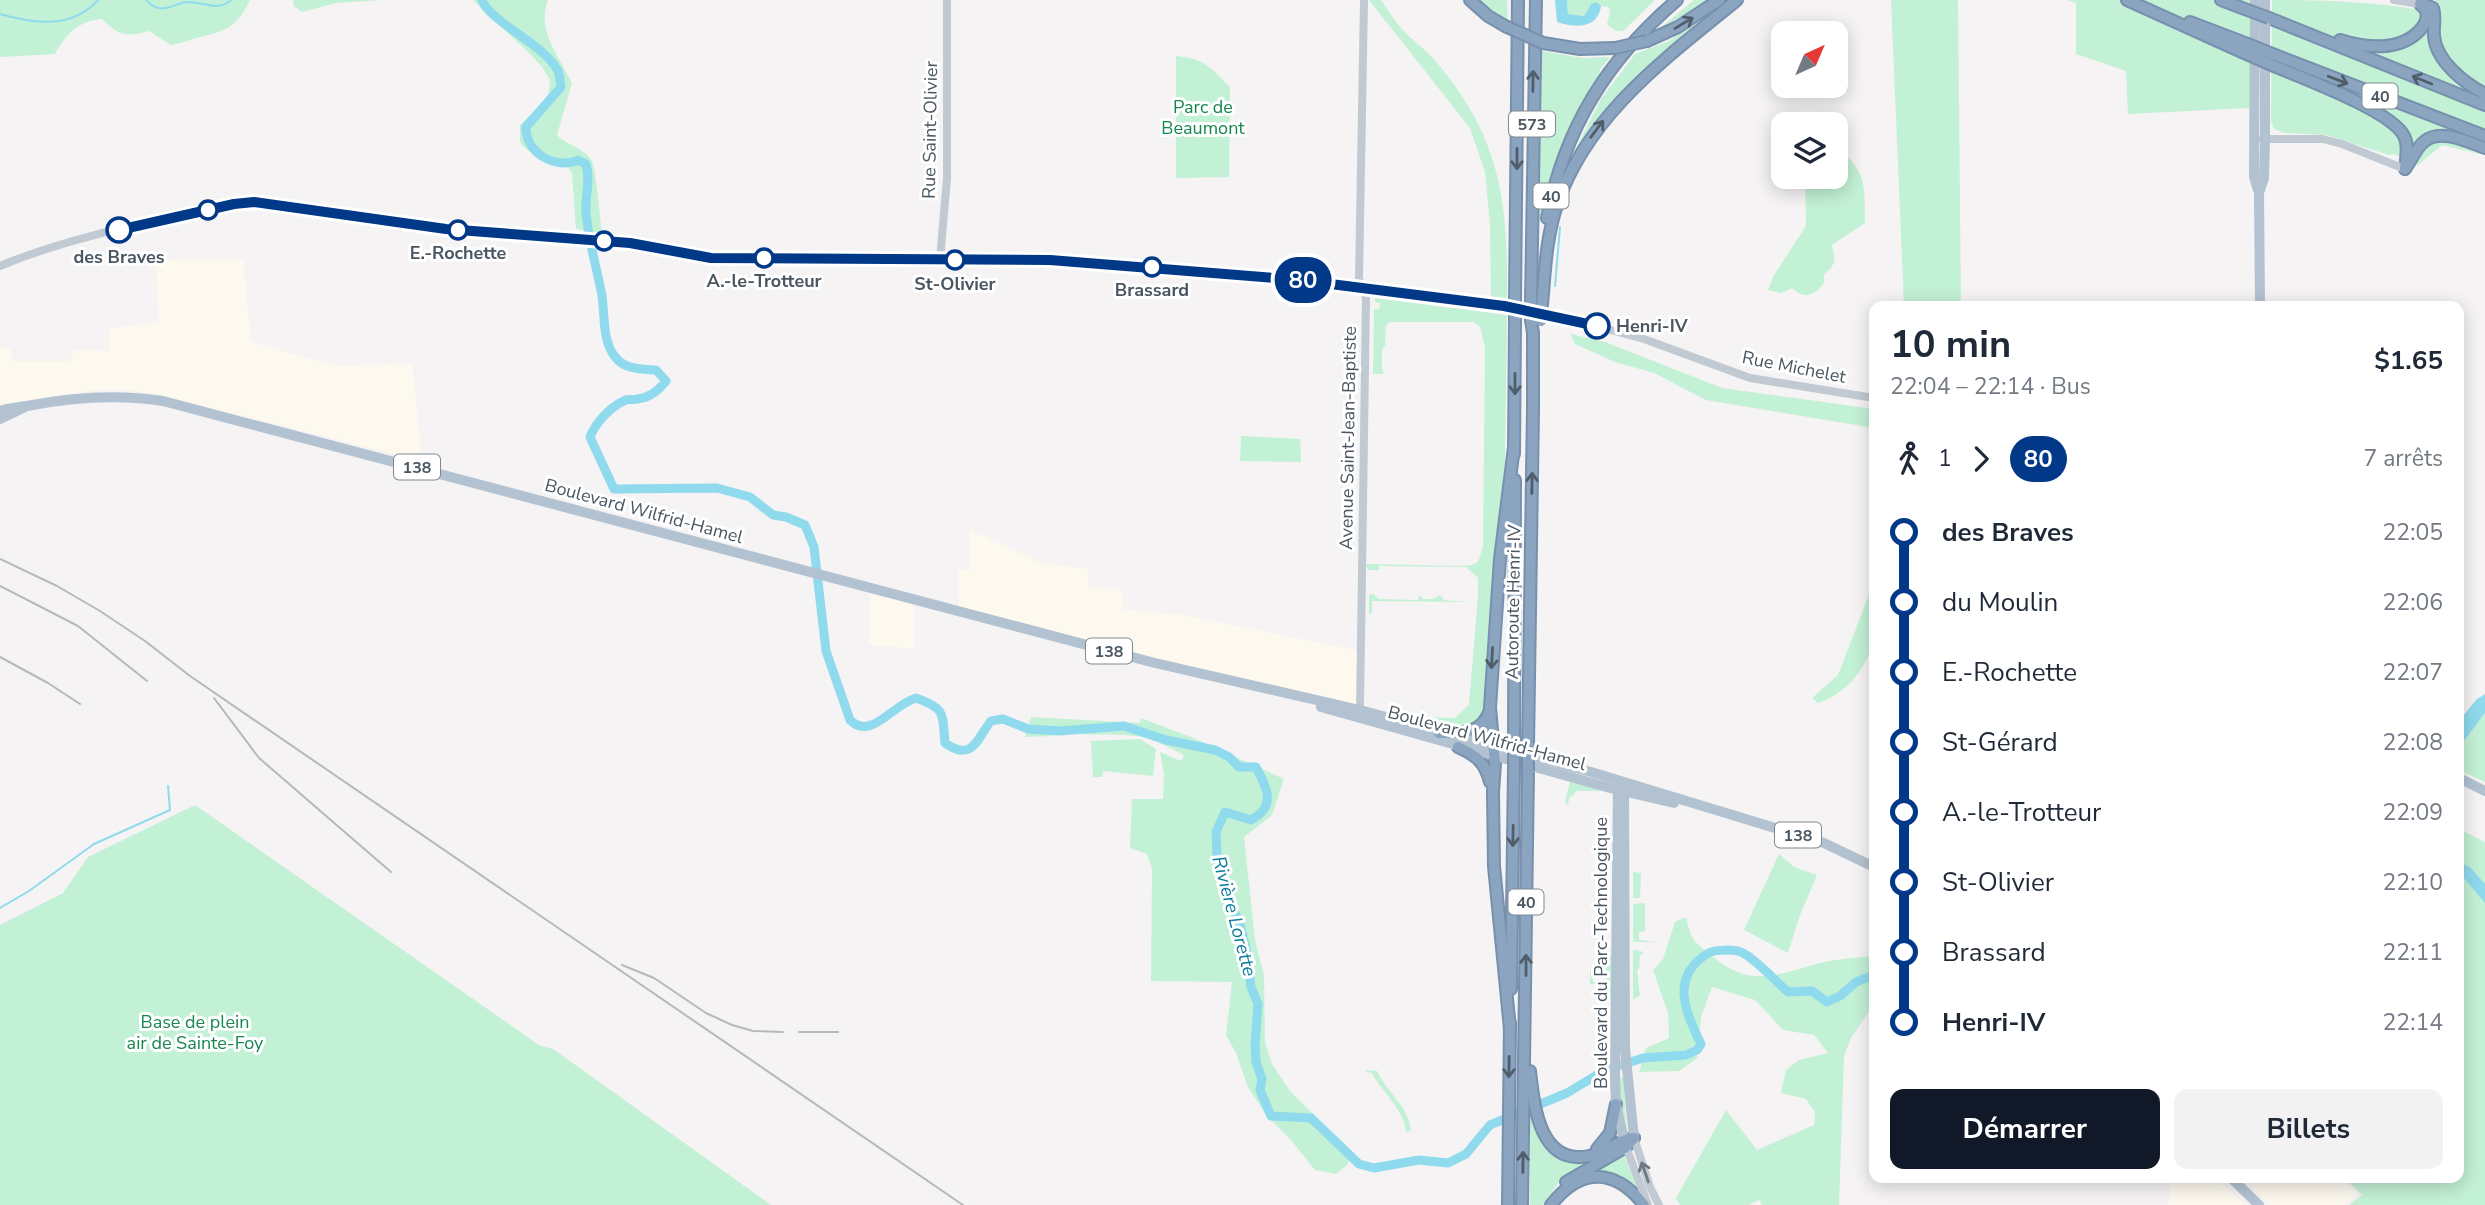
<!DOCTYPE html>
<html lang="fr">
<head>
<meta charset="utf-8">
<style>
  :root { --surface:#fff; --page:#f2f2f3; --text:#1f2937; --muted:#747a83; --accent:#111827 }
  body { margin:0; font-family:"Nunito Sans",sans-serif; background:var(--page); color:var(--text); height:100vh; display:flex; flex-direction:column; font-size:26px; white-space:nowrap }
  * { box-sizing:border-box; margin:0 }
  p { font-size:23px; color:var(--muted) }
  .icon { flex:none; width:38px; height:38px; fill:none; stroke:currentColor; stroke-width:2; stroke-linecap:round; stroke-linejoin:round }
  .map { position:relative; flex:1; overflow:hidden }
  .details { position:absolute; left:1869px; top:301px; width:595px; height:882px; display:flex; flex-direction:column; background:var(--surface); border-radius:14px; box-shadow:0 4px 18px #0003 }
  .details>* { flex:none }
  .badge { padding:0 14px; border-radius:23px; font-size:24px; line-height:46px }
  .needle { width:46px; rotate:44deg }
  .fabs { position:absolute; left:1771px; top:21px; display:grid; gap:14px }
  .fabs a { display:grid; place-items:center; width:77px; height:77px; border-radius:14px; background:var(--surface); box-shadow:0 4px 18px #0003; font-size:35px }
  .map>.badge { position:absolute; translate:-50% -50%; box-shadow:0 0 0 4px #fff }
  .legs { display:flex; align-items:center; gap:10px; height:77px; padding:0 21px; font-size:23px }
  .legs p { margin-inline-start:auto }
  .overview { display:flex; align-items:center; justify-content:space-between; height:119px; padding:0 21px }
  h1 { font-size:38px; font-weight:700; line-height:52px }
  .action { display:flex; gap:14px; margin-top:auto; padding:14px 21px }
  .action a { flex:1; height:80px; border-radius:14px; background:var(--accent); color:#fff; font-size:28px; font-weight:700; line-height:80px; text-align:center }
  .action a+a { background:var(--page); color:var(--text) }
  ul { padding:0 21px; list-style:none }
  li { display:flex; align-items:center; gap:24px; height:70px; font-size:26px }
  li i { display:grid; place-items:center; width:10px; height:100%; margin:0 9px; background:currentColor }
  li i::after { content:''; width:18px; height:18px; margin:-9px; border:5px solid; border-radius:50%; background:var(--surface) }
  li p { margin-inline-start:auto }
  li:first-child i { background:linear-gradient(#0000 50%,currentColor 0) }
  li:last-child i { background:linear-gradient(currentColor 50%,#0000 0) }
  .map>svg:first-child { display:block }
</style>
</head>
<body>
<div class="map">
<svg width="2485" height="1205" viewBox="0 0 2485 1205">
  <rect width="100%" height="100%" fill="#f5f3f3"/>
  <g fill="#fdf9ef">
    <polygon points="243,259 251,342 335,366 412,363 422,461 160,395 128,390 95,390 0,405 0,348 10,348 14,361 71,361 73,350 109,351 110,328 159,323 156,260"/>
    <polygon points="970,530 1041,563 1088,569 1088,587 1122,589 1123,610 1183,615 1365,652 1365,716 959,610 958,570 970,570"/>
    <polygon points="870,593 914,604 914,649 869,645"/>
    <polygon points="2172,1178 2216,1178 2246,1205 2168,1205"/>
    <polygon points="2241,1178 2340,1178 2357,1193 2345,1205 2270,1205"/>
  </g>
  <g fill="#c3f1d5">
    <path d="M0,0H250C235,31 223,31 193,39C185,41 179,44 171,45L149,31C126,38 118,35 102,19C78,21 66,34 55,54L0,57Z"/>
    <polygon points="293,0 382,0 336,3 302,12 294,6"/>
    <path d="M473,0H548C536,30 559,56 572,83L557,135C566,145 585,148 592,161C596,169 600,220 602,233L576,229L572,173L567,166C548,160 533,159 520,142V125L548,97L550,80L542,67L529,53Z"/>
    <path d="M1369,0H1381C1387,9 1393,18 1399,26C1411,40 1427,50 1438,64C1502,141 1508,204 1507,300L1491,298L1490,223L1485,172L1470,128Z"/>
    <polygon points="1476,0 1507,0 1508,24 1494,16"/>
    <path d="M1567,0H1655L1623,31C1616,32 1612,29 1607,24L1610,12L1609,7L1601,6L1595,2L1588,8L1587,14L1584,16L1568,14Z"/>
    <polygon points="1694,0 1713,0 1673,26 1652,35"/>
    <polygon points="1891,0 1958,0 1961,306 1904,306"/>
    <polygon points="2068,0 2250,0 2250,108 2128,114 2126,71 2076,54 2076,3"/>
    <path d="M2272,0C2329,0 2386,2 2441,14L2440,4L2434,0H2485V155L2442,145L2418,165L2394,154L2389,155L2327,135L2284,133L2274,129L2271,121Z"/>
    <polygon points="1726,3 1629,89 1563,174 1601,99 1635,54 1669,41"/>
    <path d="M1542,51L1582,58L1610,57L1599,71L1601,73C1569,119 1552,168 1540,223H1538L1539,63Z"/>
    <path d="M1176,56C1204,58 1211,68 1230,87L1229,177L1176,178Z"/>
    <path d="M1836,146C1868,173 1864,183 1865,223L1832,245C1835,259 1837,265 1824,274V283C1813,296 1805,300 1792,288L1781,293L1768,290L1774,275L1806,226L1805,177H1836Z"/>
    <polygon points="1375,298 1507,315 1505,460 1489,637 1486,709 1480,723 1462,729 1402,716 1401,712 1404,709 1404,713 1421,717 1455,718 1469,705 1478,596 1478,578 1466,567 1379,566 1379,570 1368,570 1366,564 1461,566 1471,565 1478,562 1483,547 1485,347 1480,327 1474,322 1390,322 1386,325 1385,346 1382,349 1382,368 1384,374 1373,374 1374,309 1379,309 1380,303 1375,302"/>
    <polygon points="1571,334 1605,342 1722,388 1874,409 1874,428 1706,400 1654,373 1615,362 1575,344"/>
    <polygon points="1241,436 1300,439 1301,462 1240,461"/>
    <path d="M1874,582V641C1865,670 1847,693 1818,703L1812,698L1838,675Z"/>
    <polygon points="1373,594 1379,599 1418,600 1420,595 1423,599 1434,599 1440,595 1444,600 1469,602 1372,601 1372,613 1369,614 1369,595"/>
    <polygon points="2485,713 2485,782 2459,770 2459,749"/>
    <path d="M1031,717L1140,723L1141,718L1196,739L1284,779L1272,815L1244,837L1255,940L1264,976L1265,1042L1272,1064L1290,1091L1352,1153L1348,1164L1336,1174L1315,1170L1291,1140L1266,1115L1248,1087L1236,1053L1226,1035L1232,982L1151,981L1152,869L1147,854L1130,848L1132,799H1163L1164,775L1160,752L1181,761L1184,755C1169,748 1153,738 1137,736C1111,733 1086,737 1060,731L1051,736L1025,737Z"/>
    <polygon points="1140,739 1156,749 1153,776 1103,771 1102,777 1093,777 1091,741"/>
    <polygon points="1570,782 1600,790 1599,791 1577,791 1569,798 1568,806 1565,801"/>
    <polygon points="195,805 539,1045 553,1049 771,1205 0,1205 0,925 63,893 88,857"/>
    <polygon points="2459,829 2485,842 2485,1205 2349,1205 2362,1195 2345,1178 2459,1178"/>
    <polygon points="1779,854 1794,867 1817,875 1800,915 1788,953 1744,930"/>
    <polygon points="1633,872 1641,873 1640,898 1633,898"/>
    <polygon points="1645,903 1645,931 1639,932 1639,940 1657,942 1633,942 1633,904"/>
    <path d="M1686,917C1692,942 1693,940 1712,956C1757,995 1789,967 1836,960C1849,958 1862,957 1874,956V1004L1851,1038L1844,1056L1839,1205H1762L1759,1200L1749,1205H1680L1676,1198L1726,1110L1757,1150L1814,1125L1815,1112L1806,1099L1781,1093L1786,1070L1799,1060L1828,1053L1814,1035L1783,1030L1755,1000L1712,987L1701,1017L1697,1058L1679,1071L1639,1072L1646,1048L1669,1038L1668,1013L1653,970L1663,959L1675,922Z"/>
    <polygon points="1633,950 1641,951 1644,954 1640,955 1639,969 1637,970 1640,995 1633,1000"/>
    <polygon points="1606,953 1612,955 1613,1000 1601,1000 1601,984 1590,984 1590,970 1592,970 1593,982 1606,983"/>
    <path d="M1366,1070L1377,1071C1387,1093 1409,1106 1411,1131L1406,1132C1404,1109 1382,1092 1371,1072L1367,1073Z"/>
    <polygon points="1619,1077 1623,1077 1627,1132 1624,1133 1620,1108"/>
    <polygon points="1534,1117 1538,1134 1546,1145 1594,1160 1559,1182 1543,1205 1530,1205 1530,1119"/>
    <polygon points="1623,1153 1638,1188 1635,1190 1588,1172"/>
  </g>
  <g fill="#90daee">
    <path d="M1555,0H1567L1568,14L1584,16L1591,4L1596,2L1601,6C1598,29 1575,28 1557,22Z"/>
    <polygon points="2485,694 2485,713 2459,748 2459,721 2477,699"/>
    <polygon points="2459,862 2470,867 2485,884 2485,903 2463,877 2459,876"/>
  </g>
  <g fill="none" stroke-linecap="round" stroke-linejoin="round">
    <g stroke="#90daee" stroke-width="2">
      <path d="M146,0C148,2 153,6 155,7C168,12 177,2 188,2C204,2 218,12 231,0"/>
      <path d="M0,14C34,24 72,29 98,0"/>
      <polyline points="1555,286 1560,227"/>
      <polyline points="0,908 29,891 94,844 170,810 168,786"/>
    </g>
    <path stroke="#90daee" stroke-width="9" d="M482,0C489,21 545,45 558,71C560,75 560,83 561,87L526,127C525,153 556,170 578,160L586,164C591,181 585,195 586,212C588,240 597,268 602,296C605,316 602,342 616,358C626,370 643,369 656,370L666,381C659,390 649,398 637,399C635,400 628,399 626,400C611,406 596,422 590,437L614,489L717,488L750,497L773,515L786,517L805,525L814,547L826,651L850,720C871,741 892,705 916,698C947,709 942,714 945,743C973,763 977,738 991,721L1003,719L1028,729L1060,731L1124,726L1166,740L1215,750L1229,757L1239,767H1256C1267,788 1277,806 1251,820L1225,812L1216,832L1217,854L1230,906L1239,920L1246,948L1251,987L1258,1004L1255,1045L1256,1062L1262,1079L1260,1090L1271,1116L1311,1118L1359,1164L1374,1168L1419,1160L1448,1163L1466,1154L1490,1125L1567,1093L1605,1070L1643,1058L1686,1055L1697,1050L1701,1044C1685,1012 1670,977 1707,954C1714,949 1735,949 1743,953C1758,961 1775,981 1788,992L1812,991L1827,1002L1840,996L1856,982L1874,975"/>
    <g stroke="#7690ad" stroke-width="14">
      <g id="highway">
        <polyline points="1470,0 1488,16 1505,26"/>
        <polyline points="2127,0 2242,52"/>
        <polyline points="2221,0 2242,8"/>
        <path d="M2423,4L2433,8C2436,17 2433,26 2434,36C2436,61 2464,83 2485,94"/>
        <polyline points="2269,18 2485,105"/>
        <polyline points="2190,22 2245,43"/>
        <path d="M2340,40C2365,48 2400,52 2420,30C2426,24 2428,18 2426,10L2420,4"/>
        <polyline points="1647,41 1678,27 1719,0"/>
        <polyline points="1543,43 1580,49 1615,48"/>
        <polyline points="2275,55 2485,136"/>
        <path d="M2274,66C2302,78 2392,111 2404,136C2409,145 2406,159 2405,169"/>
        <path d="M2405,169C2412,160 2416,147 2425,141C2441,128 2468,142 2485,148"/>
        <path d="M1547,218C1565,127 1607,60 1677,0"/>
        <polyline points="1515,300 1518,0"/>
        <polyline points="1531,303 1536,0"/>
        <path d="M1542,305C1545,271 1546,238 1557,205C1587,115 1666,58 1737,0"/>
        <polyline points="1514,454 1515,320"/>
        <path d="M1439,733C1461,733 1482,735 1490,710"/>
        <polyline points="1514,742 1515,480"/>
        <polyline points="1528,746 1533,409 1533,333 1531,320"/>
        <path d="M1458,747C1476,755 1485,762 1490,782"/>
        <polyline points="1511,989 1514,768"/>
        <polyline points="1510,1029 1494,866 1493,792 1495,764 1490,707 1500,559 1514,447"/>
        <path d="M1530,1071C1534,1105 1539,1166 1589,1156C1606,1153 1617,1140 1634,1138"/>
        <polyline points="1597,1149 1610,1133 1616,1104"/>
        <polyline points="1566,1182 1626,1147 1634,1138"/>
        <polyline points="1508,1205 1510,1023"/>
        <polyline points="1522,1205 1528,771"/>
        <path d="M1551,1205C1581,1167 1615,1168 1644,1205"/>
      </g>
    </g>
    <g stroke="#c1cad2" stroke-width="8">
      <polyline points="2394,0 2420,4"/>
      <polyline points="2262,139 2323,139 2342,144 2405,169"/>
      <polyline points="940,260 947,178 947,0"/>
      <path d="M0,266C74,235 156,221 234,204L254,202L446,229L630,243L711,258L1085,261L1299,280L1431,295L1558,316L1644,339L1750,378L1874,398"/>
      <polyline points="1360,710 1366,298 1359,279 1364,0"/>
      <polyline points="1634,1138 1650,1187 1659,1205"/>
      <polyline points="1626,1147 1648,1205"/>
    </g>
    <g stroke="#b3c2d1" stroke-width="10">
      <polyline points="2255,0 2254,177 2259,193 2260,306"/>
      <polyline points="2259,193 2264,178 2265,139 2265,0"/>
      <path d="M0,411C9,408 18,407 27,406C73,397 117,394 163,401L1155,663L1360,710L1591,772L1824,843L1874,867"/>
      <polyline points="0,419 23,408"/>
      <polyline points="1321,707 1610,788 1674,803"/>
      <polyline points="2459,778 2485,791"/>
      <polyline points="1618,784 1615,1080 1616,1104 1625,1145"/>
      <polyline points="1624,786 1625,1049 1634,1138"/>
      <polyline points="2231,1178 2259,1205"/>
    </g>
    <use href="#highway" stroke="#8ba5c1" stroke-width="10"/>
    <g stroke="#b5b8bd" stroke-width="2">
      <polyline points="0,559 57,586 100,611 145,641 190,676 963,1205"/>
      <polyline points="0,586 78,626 147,681"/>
      <polyline points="0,657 48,683 80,704"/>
      <polyline points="214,698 259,758 391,872"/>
      <polyline points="622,965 654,978 706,1013 732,1025 753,1031 783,1032"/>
      <polyline points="799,1032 838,1032"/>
    </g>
    <g stroke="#7690ad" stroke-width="14" stroke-linecap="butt">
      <g id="highway-bridge">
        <polyline points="2242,8 2269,18"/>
        <polyline points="1505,26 1543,43"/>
        <polyline points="2245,43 2275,55"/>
        <polyline points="1615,48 1647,41"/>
        <polyline points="2242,52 2274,66"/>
        <polyline points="1531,303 1531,320"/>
        <polyline points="1515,320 1515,300"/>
        <polyline points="1541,321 1542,305"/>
        <polyline points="1514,742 1514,768"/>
        <polyline points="1528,771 1528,746"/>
      </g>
    </g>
    <use href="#highway-bridge" stroke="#8ba5c1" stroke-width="10"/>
  </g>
  <defs><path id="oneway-shaft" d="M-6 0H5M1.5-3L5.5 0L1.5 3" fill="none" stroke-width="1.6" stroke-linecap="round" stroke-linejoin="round" transform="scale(1.75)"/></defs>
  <g stroke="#505e6b">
    <use href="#oneway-shaft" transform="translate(1684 23) rotate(-31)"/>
    <use href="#oneway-shaft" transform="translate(2338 80) rotate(21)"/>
    <use href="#oneway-shaft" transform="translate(2422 80) rotate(-158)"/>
    <use href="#oneway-shaft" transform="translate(1533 81) rotate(-89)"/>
    <use href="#oneway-shaft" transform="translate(1597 129) rotate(-53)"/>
    <use href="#oneway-shaft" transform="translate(1517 159) rotate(90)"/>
    <use href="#oneway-shaft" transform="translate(1515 384) rotate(90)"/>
    <use href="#oneway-shaft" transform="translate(1532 483) rotate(-89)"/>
    <use href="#oneway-shaft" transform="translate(1492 658) rotate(93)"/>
    <use href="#oneway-shaft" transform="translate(1513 836) rotate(91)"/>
    <use href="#oneway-shaft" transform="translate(1526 965) rotate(-90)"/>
    <use href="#oneway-shaft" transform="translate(1509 1067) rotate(91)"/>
    <use href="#oneway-shaft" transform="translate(1523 1162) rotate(-89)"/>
  </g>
  <use stroke="#6e7983" href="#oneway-shaft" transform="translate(1645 1172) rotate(-109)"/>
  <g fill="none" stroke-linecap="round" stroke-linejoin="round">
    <g stroke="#fff" stroke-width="16">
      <polyline id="line-1" points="119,230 234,204 254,202 446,229 630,243 711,258 1050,260 1299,280 1504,306 1597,326"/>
    </g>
    <use href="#line-1" stroke="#013888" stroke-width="10"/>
  </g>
  <g fill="#fff" stroke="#013888" stroke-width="3.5">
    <circle cx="208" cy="210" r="9"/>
    <circle cx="119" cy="230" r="12"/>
    <circle cx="458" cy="230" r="9"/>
    <circle cx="604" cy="241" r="9"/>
    <circle cx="764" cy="258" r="9"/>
    <circle cx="955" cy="260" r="9"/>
    <circle cx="1152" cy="267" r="9"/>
    <circle cx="1597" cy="326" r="12"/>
  </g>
  <g text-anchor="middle" stroke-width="6" stroke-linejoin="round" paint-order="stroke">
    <g fill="#fff" stroke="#808990" stroke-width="2">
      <rect x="2362.5" y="83.5" width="35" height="25" rx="5"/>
      <rect x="1509" y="111.5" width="46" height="25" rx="5"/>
      <rect x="1533.5" y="183.5" width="35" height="25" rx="5"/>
      <rect x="394" y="454.5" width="46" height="25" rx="5"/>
      <rect x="1086" y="638.5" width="46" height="25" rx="5"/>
      <rect x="1775" y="822.5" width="46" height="25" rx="5"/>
      <rect x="1508.5" y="889.5" width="35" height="25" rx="5"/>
    </g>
    <g font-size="16" font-weight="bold" fill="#4a5661">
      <text x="2380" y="102">40</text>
      <text x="1532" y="130">573</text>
      <text x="1551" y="202">40</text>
      <text x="417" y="473">138</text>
      <text x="1109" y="657">138</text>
      <text x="1798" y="841">138</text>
      <text x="1526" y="908">40</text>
    </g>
    <g font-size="18" fill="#17864f" stroke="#fff">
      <text x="1203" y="113">Parc de<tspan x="1203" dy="21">Beaumont</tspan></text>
      <text x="195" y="1028">Base de plein<tspan x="195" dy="21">air de Sainte-Foy</tspan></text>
    </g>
    <g font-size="18" fill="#4a5661" stroke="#fff">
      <text transform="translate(930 130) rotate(-89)" y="6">Rue Saint-Olivier</text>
      <text transform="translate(1794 367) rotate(11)" y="6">Rue Michelet</text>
      <text transform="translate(1348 438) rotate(-89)" y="6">Avenue Saint-Jean-Baptiste</text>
      <text transform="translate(644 511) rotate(15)" y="6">Boulevard Wilfrid-Hamel</text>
      <text transform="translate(1513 602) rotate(-89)" y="6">Autoroute Henri-IV</text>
      <text transform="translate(1487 738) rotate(15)" y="6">Boulevard Wilfrid-Hamel</text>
      <text transform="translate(1601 953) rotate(-90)" y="6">Boulevard du Parc-Technologique</text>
    </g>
    <g font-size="18" font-weight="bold" fill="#4a5661" stroke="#fff">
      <text x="458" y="259">E.-Rochette</text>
      <text x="119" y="263">des Braves</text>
      <text x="764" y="287">A.-le-Trotteur</text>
      <text x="955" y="290">St-Olivier</text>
      <text x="1152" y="296">Brassard</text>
      <text x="1616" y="332" text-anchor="start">Henri-IV</text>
    </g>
    <g font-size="19" font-style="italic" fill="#0c7c9b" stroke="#fff">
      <text transform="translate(1235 916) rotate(75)" y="7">Rivière Lorette</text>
    </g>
  </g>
</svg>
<div class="fabs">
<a><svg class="needle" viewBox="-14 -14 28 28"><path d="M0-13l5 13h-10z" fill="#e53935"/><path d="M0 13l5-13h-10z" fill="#747a83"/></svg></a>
<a><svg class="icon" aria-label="layers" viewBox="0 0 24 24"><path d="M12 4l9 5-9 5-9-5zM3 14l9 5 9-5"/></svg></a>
</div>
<b class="badge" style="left:1303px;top:280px;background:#013888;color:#fff">80</b>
<section class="details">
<div class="overview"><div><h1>10 min</h1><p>22:04 – 22:14 · Bus</p></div><b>$1.65</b></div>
<div class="legs"><svg class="icon" aria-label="walk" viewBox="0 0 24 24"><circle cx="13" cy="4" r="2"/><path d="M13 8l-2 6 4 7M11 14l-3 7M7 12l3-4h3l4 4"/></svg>1<svg class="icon" aria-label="forward" viewBox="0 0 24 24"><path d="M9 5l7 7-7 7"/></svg><b class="badge" style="background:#013888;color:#fff">80</b><p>7 arrêts</p></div>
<ul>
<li><i style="color:#013888"></i><b>des Braves</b><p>22:05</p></li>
<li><i style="color:#013888"></i><span>du Moulin</span><p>22:06</p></li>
<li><i style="color:#013888"></i><span>E.-Rochette</span><p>22:07</p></li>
<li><i style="color:#013888"></i><span>St-Gérard</span><p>22:08</p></li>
<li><i style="color:#013888"></i><span>A.-le-Trotteur</span><p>22:09</p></li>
<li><i style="color:#013888"></i><span>St-Olivier</span><p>22:10</p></li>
<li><i style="color:#013888"></i><span>Brassard</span><p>22:11</p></li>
<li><i style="color:#013888"></i><b>Henri-IV</b><p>22:14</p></li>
</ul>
<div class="action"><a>Démarrer</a><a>Billets</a></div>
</section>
</div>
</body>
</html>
